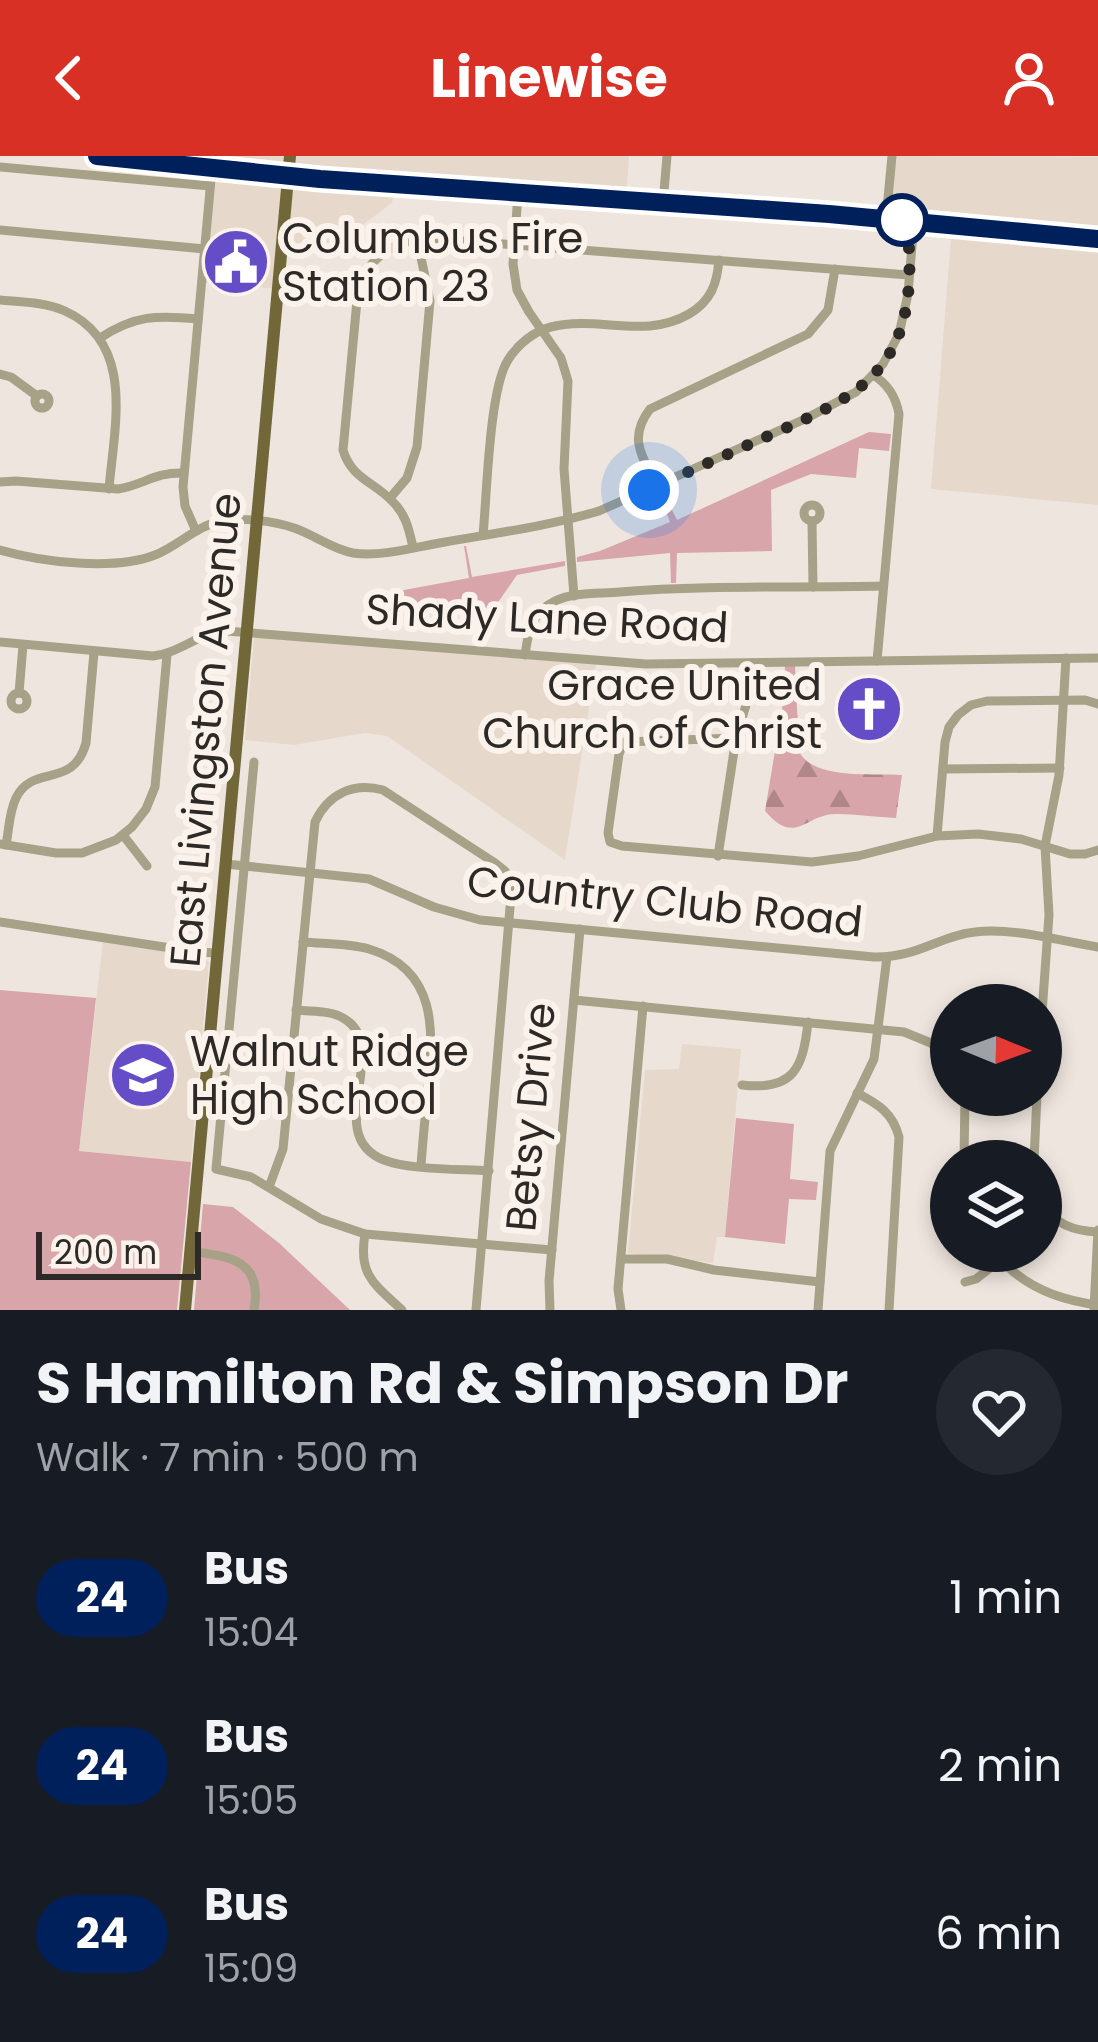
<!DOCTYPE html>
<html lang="en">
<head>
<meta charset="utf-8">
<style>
  :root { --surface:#171b24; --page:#242831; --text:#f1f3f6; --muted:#9ea1a6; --accent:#d93025 }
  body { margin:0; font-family:Poppins,sans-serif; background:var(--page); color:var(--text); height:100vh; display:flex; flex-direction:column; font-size:45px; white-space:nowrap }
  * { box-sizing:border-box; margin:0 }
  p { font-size:39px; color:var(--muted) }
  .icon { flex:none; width:66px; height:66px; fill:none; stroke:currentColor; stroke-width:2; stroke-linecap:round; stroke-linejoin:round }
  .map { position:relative; height:1154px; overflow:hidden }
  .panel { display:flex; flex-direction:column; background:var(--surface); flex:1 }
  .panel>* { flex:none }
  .badge { padding:0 24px; border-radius:39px; font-size:42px; line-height:78px }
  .needle { width:78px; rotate:91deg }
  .controls { position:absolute; left:930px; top:828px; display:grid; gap:24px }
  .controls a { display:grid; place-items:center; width:132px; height:132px; border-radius:50%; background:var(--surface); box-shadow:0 6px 18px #0003; font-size:60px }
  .scale { position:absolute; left:36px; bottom:30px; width:165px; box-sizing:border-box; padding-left:12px; border:6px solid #2c2926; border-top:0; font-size:33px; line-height:42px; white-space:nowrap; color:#2c2926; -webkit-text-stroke:9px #fbf3eb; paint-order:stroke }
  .you { position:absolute; width:60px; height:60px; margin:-30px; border:9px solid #fff; border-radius:50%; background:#1a73e8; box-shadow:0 0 0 18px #1a73e833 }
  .map>.badge { position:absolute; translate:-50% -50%; box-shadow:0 0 0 6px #fff }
  .round { display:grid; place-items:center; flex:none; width:126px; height:126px; border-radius:63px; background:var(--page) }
  .overview { display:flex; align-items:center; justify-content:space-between; height:204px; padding:0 36px }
  h1 { font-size:57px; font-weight:700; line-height:90px }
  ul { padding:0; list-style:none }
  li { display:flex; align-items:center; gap:36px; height:168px; padding:0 36px }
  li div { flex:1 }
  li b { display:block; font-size:45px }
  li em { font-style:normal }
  li .badge { min-width:132px; font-weight:700; text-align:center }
  header { display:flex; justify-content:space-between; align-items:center; height:156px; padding:0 36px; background:var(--accent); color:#fff; font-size:54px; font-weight:700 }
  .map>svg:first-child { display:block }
</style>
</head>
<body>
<header><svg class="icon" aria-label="back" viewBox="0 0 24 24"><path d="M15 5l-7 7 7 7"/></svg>Linewise<svg class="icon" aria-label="person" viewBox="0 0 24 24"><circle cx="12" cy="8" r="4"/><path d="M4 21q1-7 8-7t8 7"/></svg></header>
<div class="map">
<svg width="1098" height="1154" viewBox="0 0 1098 1154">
  <defs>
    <pattern id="forest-firs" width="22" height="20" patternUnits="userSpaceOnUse" patternTransform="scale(3)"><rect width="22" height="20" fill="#d7a5aa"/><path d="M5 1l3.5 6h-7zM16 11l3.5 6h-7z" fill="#af868a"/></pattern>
  </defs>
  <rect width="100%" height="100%" fill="#eee6de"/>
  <g fill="#e6d9cb">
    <polygon points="226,0 629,0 626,45 395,30 392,47 325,97 283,94 279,133 202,126 212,12 225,14"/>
    <polygon points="892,0 1098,1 1098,349 931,333 952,70 886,62"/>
    <polygon points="258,480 596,508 565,704 387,580 365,577 294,589 245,584 254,482"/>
    <polygon points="103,785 203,801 209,806 191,1006 79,995"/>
    <polygon points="682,888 741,893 725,1081 717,1081 713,1107 628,1097 645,914 679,913"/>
  </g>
  <g fill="#d7a5aa">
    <polygon points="869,276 891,278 889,295 859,292 856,322 811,318 771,334 772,395 677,397 676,427 671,427 670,397 577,406 577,401 600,395 670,366 659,338 663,336 677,364"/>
    <polygon points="464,390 466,390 472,421 565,405 565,410 517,419 490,458 385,450 377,444 377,439 469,422"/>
    <polygon points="0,834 96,842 79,995 191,1006 177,1154 0,1154"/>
    <polygon points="736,962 794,968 790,1023 818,1026 816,1044 789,1043 785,1088 725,1081"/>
    <polygon points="203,1048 233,1051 279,1087 350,1154 194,1154"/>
  </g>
  <path fill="url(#forest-firs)" d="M785,508L795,509L799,595C812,624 872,617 902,619L896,662C876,661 856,658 836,658C805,658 796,691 765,655L784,541Z"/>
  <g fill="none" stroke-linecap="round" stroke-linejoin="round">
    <g stroke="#a7a188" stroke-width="9">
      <polyline points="0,11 210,30"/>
      <polyline points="518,38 513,108 517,134 529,156 561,202 568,225 564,313 574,440"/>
      <polyline points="663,47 667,0"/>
      <polyline points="886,63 892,0"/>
      <polyline points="0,74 205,93"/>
      <path d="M0,144C21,146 45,146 65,155C136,187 114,271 109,333"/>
      <path d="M100,182C135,159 157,159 198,163"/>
      <polyline points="0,218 11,221 37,240"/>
      <path d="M873,219C888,228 896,241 899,258L877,505"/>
      <circle cx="42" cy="245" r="7"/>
      <path d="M0,326L16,325L118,333C144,329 154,316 184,317"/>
      <path d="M657,330C643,301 627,283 650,253L808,178L828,154L835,113"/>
      <polyline points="390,342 407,322 417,291 430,145 417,82"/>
      <circle cx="812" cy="357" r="8"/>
      <polyline points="812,365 813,431"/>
      <polyline points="196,375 185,350 183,331 212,12"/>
      <path d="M483,379C487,339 489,234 508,204C517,189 534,175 551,171C598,159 644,184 689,158C711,145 717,128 719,104"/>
      <path d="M413,391C409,374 406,358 392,345C374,326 351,322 343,294L358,134C367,103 392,86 424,82L909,119"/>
      <path d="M0,394C42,406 114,415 155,399C178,390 196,370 221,365C242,361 274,365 294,372C315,379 331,393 353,397C383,401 415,391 445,386C496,377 549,370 599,355L805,263L856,236L883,208L899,178L908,138L914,65"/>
      <path d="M0,486L153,500C180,497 198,477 226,475L646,508L1098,502"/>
      <path d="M525,499C528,476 532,456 555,445C574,436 599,438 620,436C707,429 795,432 883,430"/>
      <circle cx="19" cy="545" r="8"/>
      <polyline points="19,537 23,489"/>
      <polyline points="736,582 624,586 619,598 608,677 610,686 622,690 812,706 858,700 937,680 978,678 1021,683 1070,698 1085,698 1098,694"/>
      <polyline points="254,606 216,1013 251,1021 321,1063 365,1078 552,1094"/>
      <polyline points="943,613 1060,612"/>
      <polyline points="123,679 147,710"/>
      <polyline points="937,680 945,586 949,571 958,559 971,549 987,545 1085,544 1098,548"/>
      <polyline points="0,688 56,697 82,697 116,684 132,671 146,653 155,631 167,499"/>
      <path d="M6,689C9,674 9,656 16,642C33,607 73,634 86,587L94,496"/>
      <polyline points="718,700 736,582 750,536 752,507"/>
      <path d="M226,708L369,723L434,751L480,764L874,801C918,802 938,780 975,776C1012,771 1061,785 1098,791"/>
      <polyline points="0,766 197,796 217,797"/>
      <path d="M303,786C325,788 348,787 369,793C439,814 433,876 428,934C425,959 423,984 421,1009"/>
      <polyline points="574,844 904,876 931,887 951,907"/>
      <path d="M296,854C311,856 330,854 343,862C394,890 320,979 384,1004C409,1014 461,1013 489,1015"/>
      <polyline points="1041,871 1049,759 1045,690 1059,619 1066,502"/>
      <polyline points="939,893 951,879"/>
      <path d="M742,929C794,935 803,912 808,866"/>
      <path d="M857,937C878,948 893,957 899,981L889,1154"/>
      <polyline points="964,1005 965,939"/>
      <polyline points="1034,1005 1037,939"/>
      <path d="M269,1031L283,993L315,666C328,638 353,626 383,634L495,707L505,715L512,728L476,1154"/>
      <path d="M1041,1047C1055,1068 1073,1075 1098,1076"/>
      <path d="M365,1078C358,1119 374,1128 402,1154"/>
      <path d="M190,1095C230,1101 263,1103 254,1154"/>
      <path d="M994,1095C1019,1129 1058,1144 1098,1149"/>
      <polyline points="621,1103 667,1103 714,1114 820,1126"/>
      <polyline points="965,1126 976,1123 1000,1104"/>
      <polyline points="1094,1153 1098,1074"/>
      <polyline points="550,1154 549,1125 580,773"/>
      <polyline points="621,1154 618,1133 643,850"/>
      <polyline points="818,1154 830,995 874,903 887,801"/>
    </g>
    <g stroke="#716738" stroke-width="12">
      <polyline points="97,0 319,23 834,58 1098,83"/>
      <polyline points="185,1154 290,0"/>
    </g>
  </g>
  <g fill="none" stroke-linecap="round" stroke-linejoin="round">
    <g stroke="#fff" stroke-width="27">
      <polyline id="line" points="97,0 320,23 829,58 1098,83"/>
    </g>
    <use href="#line" stroke="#00205b" stroke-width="18"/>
    <path stroke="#2c2926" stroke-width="12" stroke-dasharray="0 21.6" d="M649,334C688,316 728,298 768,280C845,245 903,224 909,127C910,99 911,91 902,64"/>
  </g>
  <defs>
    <g id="civic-disc" transform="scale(3.45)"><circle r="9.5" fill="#644dc6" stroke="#fbf3eb"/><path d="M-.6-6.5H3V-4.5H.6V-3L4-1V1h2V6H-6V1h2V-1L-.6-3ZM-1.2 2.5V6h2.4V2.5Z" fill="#fff"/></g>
    <g id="church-disc" transform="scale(3.45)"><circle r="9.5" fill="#644dc6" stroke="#fbf3eb"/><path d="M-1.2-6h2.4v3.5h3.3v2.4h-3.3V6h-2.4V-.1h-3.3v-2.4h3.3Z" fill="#fff"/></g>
    <g id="school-disc" transform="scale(3.45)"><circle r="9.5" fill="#644dc6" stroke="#fbf3eb"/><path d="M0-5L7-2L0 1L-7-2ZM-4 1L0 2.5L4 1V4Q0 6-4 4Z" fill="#fff"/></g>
  </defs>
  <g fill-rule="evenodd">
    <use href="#civic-disc" x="236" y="106"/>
    <use href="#church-disc" x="869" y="553"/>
    <use href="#school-disc" x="143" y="919"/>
  </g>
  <circle fill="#fff" stroke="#00205b" stroke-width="6" cx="902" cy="64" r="24"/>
  <g text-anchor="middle" stroke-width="12" stroke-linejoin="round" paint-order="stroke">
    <g font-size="42" fill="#2c2926" stroke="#fbf3eb" text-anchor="start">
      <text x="282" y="97">Columbus Fire<tspan x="282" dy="48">Station 23</tspan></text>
      <text x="822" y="544" text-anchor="end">Grace United<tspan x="822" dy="48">Church of Christ</tspan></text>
      <text x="190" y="910">Walnut Ridge<tspan x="190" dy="48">High School</tspan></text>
    </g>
    <g font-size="42" fill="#2c2926" stroke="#fbf3eb">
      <text transform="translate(547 462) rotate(3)" y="15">Shady Lane Road</text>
      <text transform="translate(205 574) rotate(-85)" y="15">East Livingston Avenue</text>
      <text transform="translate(665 745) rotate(6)" y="15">Country Club Road</text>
      <text transform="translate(530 961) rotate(-85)" y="15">Betsy Drive</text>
    </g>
  </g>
</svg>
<div class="controls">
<a><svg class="needle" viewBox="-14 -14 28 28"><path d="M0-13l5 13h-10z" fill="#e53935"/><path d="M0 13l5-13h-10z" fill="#9ea1a6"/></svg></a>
<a><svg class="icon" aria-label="layers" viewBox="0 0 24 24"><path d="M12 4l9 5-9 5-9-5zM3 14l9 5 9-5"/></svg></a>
</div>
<div class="scale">200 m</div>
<div class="you" style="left:649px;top:334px"></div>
</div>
<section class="panel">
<div class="overview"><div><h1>S Hamilton Rd &amp; Simpson Dr</h1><p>Walk · 7 min · 500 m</p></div><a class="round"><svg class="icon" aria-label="heart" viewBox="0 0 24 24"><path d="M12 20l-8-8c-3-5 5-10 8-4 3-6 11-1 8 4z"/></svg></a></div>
<ul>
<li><span class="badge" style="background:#00205b;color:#fff">24</span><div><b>Bus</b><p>15:04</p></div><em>1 min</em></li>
<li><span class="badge" style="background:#00205b;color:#fff">24</span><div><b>Bus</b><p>15:05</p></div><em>2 min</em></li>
<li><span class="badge" style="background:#00205b;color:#fff">24</span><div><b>Bus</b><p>15:09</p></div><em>6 min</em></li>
</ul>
</section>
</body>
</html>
